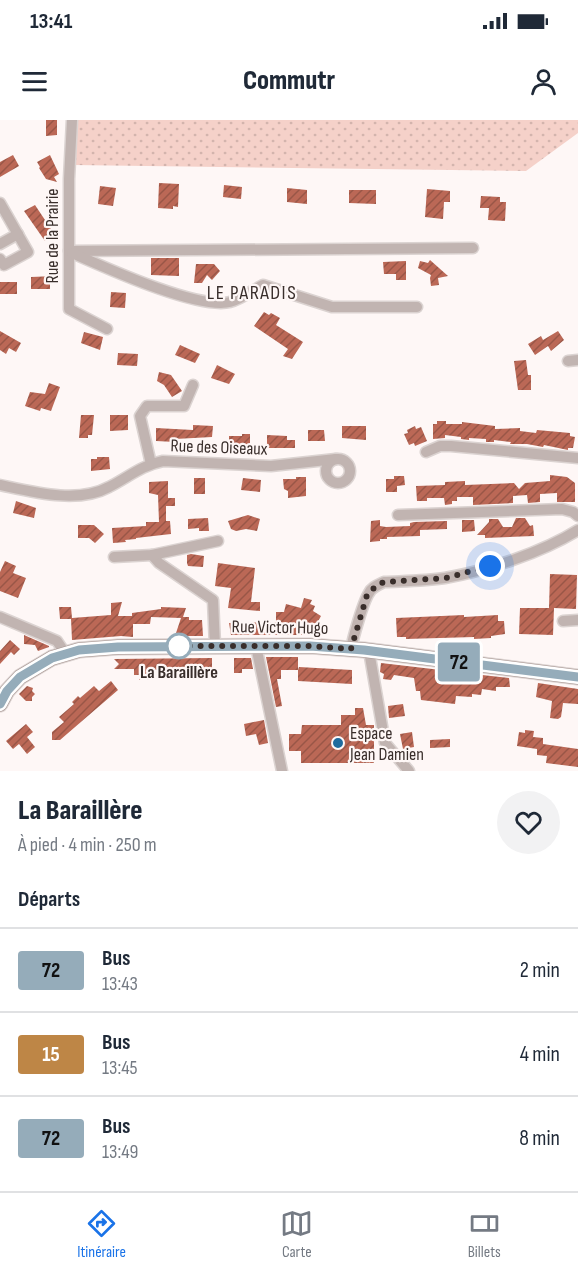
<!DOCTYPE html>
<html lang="fr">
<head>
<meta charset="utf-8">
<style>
  :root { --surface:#fff; --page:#f2f2f3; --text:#1f2937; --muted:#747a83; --line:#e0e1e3; --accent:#1a73e8 }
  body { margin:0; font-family:"Sofia Sans Condensed",sans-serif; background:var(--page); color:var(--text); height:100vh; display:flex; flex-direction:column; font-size:22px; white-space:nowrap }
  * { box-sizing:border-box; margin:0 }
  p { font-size:20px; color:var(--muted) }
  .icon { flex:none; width:33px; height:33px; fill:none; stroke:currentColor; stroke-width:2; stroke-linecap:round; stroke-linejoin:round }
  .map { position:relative; height:651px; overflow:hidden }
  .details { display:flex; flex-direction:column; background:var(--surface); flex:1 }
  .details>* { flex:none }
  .badge { padding:0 12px; border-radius:4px; font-size:21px; line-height:39px }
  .you { position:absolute; width:30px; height:30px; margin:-15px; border:4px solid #fff; border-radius:50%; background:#1a73e8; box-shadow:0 0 0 9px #1a73e833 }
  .map>.badge { position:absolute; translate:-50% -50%; box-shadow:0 0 0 3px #fff }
  h2 { padding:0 18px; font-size:22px; line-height:54px }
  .round { display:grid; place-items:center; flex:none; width:63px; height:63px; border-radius:32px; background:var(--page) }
  .headline { display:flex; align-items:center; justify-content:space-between; height:102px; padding:0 18px }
  h1 { font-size:28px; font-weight:800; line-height:45px }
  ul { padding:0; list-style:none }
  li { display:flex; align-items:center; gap:18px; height:84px; padding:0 18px; border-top:2px solid var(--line) }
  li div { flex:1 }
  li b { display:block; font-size:22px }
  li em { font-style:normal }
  li .badge { min-width:66px; font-weight:700; text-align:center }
  .status { display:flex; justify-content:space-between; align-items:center; height:42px; padding:0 30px; background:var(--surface); direction:ltr }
  .status svg { height:16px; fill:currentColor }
  header { display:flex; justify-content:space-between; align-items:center; height:78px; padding:0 18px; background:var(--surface); font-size:27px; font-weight:800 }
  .menu { display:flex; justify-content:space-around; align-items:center; height:84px; border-top:2px solid var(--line); background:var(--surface); font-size:16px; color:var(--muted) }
  .menu a { display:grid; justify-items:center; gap:3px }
  .menu .selected { color:var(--accent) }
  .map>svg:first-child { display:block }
</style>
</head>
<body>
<div class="status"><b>13:41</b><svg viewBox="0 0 49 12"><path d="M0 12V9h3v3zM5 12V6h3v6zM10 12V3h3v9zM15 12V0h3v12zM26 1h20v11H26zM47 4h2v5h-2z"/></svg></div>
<header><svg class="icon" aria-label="menu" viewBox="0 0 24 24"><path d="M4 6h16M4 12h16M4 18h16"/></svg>Commutr<svg class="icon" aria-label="person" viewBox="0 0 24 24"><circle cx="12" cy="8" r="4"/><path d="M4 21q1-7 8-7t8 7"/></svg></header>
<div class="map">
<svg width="578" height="651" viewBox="0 0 578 651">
  <defs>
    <pattern id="grass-dots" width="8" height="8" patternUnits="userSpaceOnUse" patternTransform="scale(1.5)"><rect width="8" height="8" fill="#f5d1c9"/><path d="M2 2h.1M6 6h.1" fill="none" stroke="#d3b4ad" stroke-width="1.8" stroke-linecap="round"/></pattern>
    <pattern id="building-hatch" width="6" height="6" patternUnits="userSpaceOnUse" patternTransform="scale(1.5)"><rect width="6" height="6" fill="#bb6856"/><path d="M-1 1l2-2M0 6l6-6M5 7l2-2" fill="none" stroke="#995647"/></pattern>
  </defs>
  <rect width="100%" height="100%" fill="#fef7f6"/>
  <polygon fill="url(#grass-dots)" points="75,0 578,0 578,13 526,51 73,45"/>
  <g fill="url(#building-hatch)">
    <polygon points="46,0 57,0 57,15 46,16"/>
    <polygon points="13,35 19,46 0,57 0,42"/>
    <polygon points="50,35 59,54 54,57 57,62 46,59 39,48 40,47 37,42"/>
    <polygon points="159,63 179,64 178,87 173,86 173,89 158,88"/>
    <polygon points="224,65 242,67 241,79 223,77"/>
    <polygon points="100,66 116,68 113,86 98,84"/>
    <polygon points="287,68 307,70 307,84 287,82"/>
    <polygon points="427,69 450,71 450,82 444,82 443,99 425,97"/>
    <polygon points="349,70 376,70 376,84 349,83"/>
    <polygon points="481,76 500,77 500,82 506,82 505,101 488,100 489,88 480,88"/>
    <polygon points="35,85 55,115 45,121 24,91"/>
    <polygon points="151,138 179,138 179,156 151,155"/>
    <polygon points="430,140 448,156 438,158 439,165 431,166 430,158 431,155 418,148 420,141 428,143"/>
    <polygon points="406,141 406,160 396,160 396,154 384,154 383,142"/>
    <polygon points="196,144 214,144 220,151 212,160 207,155 202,163 194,163"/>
    <polygon points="55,156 55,164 50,164 50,169 31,169 31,157"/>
    <rect x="0" y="162" width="17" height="12"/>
    <polygon points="111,172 126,173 125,188 110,187"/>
    <polygon points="264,192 269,195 271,193 280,198 276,205 303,222 292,239 283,236 288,229 254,206"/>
    <polygon points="0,211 21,223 16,232 9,228 6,234 0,230"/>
    <polygon points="558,211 564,220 551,231 548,226 535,235 528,224 541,216 543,220"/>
    <polygon points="84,212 103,217 100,230 81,223"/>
    <polygon points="180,225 200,234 195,243 175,235"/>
    <polygon points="118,233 138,234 137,246 117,245"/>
    <polygon points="526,240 528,255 531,255 531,270 518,270 514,241"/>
    <polygon points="217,245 235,254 229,264 211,258"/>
    <polygon points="159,252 171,255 182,271 172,277 164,265 157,261"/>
    <polygon points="49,263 60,267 51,291 41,288 40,291 25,286 30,272 45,274"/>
    <polygon points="81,295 94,295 92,315 88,315 88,318 79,318"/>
    <polygon points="110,295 128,295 128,310 110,311"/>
    <polygon points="437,301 446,301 446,304 462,304 462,302 495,306 495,309 520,308 520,311 536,313 537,310 570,313 570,316 575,317 573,328 568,328 568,330 544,325 543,327 527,324 510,324 511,322 494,320 494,322 486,322 486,319 469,318 469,320 461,319 461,317 445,315 445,318 433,319 433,304 437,304"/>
    <polygon points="193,305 213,306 212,317 175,319 175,322 156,321 156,308 193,310"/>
    <polygon points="342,306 366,306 366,320 342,318"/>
    <polygon points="415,306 416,309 421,307 427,321 415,326 414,323 409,325 404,314 408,313 407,310"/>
    <polygon points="308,310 324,310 325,321 308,321"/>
    <polygon points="242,314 250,314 250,325 242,325 242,328 229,328 229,316 242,316"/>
    <polygon points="267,315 287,316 287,320 295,320 295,328 267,328"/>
    <polygon points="97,337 109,337 110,349 91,351 91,339 97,339"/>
    <polygon points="550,355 567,357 575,363 575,382 557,382 557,373 540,374 540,382 528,383 527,375 513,376 513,383 473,385 473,377 457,377 457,381 452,381 452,384 445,385 444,378 427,378 427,381 417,381 416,366 445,365 445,362 465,361 465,365 514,363 519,369 525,363 550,361"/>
    <polygon points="394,356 404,356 405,365 397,366 397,372 386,372 386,359 394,359"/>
    <polygon points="296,357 306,357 306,376 288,378 288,371 284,369 283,359 296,359"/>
    <rect x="194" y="358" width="11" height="16"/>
    <polygon points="243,358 261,360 260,372 241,370"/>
    <polygon points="168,361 168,378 175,378 175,386 166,386 166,401 170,401 171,414 136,418 136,419 125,420 126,422 113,423 112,408 146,406 146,402 159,402 158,375 149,373 149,362"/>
    <polygon points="16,381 36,388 34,398 13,393"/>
    <polygon points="248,395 260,399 257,411 246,409 236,411 231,409 228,401"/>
    <polygon points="208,398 209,411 199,411 199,408 188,409 188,399"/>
    <polygon points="516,398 525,398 530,406 533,405 534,416 485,418 485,415 477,415 489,402 489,399 498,399 503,407 512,407"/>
    <polygon points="380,400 380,406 386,407 410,406 410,403 414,402 447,401 447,409 420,410 420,416 387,417 387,419 380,419 380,421 370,422 371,401"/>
    <polygon points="462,400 474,400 475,411 462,412"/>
    <polygon points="78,405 94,405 104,414 95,423 89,418 78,418"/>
    <polygon points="191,434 204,436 203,447 188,446 187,443 187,435"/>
    <polygon points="5,441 16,446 13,453 26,458 18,478 0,471 0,452"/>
    <polygon points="218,443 255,448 251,482 260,482 260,491 228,488 231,468 215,466"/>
    <polygon points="550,454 577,455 576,489 554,488 553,515 519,514 520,488 549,488"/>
    <polygon points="304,478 312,480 310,484 315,486 313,491 321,496 316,505 315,515 231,515 229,503 276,502 276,492 284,492 286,484 301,488"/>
    <polygon points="122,482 118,496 132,496 132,493 161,489 161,487 186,488 183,497 189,497 189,500 202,500 203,516 175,516 181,498 151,497 150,504 133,504 133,517 121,516 72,520 71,499 60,499 59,487 71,487 72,498 111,495 111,483"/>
    <polygon points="464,495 464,497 498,495 498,501 504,501 505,514 491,516 491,518 474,519 474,517 406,519 406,517 397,517 396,498"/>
    <polygon points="24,515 49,526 49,527 38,531 35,525 24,524"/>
    <polygon points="10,520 20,529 14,535 11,532 0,544 0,531"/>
    <polygon points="266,537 298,537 298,550 299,547 352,550 352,564 298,561 298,550 281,550 281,559 277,559 282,586 276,587"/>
    <polygon points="212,538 212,551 155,550 155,560 139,560 139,555 134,555 134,549 114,549 119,544 114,539"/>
    <polygon points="234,538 251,538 253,549 242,549 242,553 234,553"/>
    <polygon points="381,543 458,552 457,560 482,561 482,555 509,558 510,567 496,567 496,571 482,569 481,575 472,574 472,577 456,576 455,584 421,580 420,571 416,571 414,558 394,555 391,560 383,559 384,554 380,552"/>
    <polygon points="111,561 118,570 60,620 52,620 52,612 64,602 59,597 74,584 72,582 78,576 80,578 94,566 99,571"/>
    <polygon points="538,563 578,569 578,584 563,583 561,597 558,599 550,598 552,581 536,577"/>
    <polygon points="27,566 33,568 32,571 35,574 32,577 32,581 26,581 19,574"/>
    <polygon points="403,584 405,596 389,598 388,586"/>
    <polygon points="355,588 363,588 366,605 374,605 374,643 301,643 301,631 289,631 289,614 301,614 302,605 341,605 341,595 355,595"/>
    <polygon points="264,600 268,623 259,625 256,614 246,616 244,604"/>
    <polygon points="26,604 33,612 27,617 35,627 27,634 19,624 13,629 6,621"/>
    <polygon points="525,610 534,611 533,617 543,618 543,624 578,629 578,647 546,643 547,636 537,635 537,629 517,626 519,612 525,613"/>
    <polygon points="412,612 414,627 403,629 400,614"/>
    <polygon points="450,619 450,627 430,628 430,620"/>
  </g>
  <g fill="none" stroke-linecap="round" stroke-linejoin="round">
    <g stroke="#dbd3d1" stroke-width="13">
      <g id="street">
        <polyline points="72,0 69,59 69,189 107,209"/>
        <polyline points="0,83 28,132 4,145 0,139"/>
        <polyline points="0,124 18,114"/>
        <polyline points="69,131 473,128"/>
        <path d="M72,133C104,147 198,190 230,182C241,179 253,170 263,165L332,187H417"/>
        <polyline points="568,241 578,240"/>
        <polyline points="426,332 440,326 451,326 578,338"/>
        <circle cx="338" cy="351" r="12"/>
        <polyline points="151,344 140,296 147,286 184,286 193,265"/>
        <path d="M0,365C33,372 78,384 109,367C127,358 142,345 163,341L271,346L336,339"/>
        <polyline points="398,395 562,389 573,392 578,396"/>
        <polyline points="152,435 159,443 213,480 215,526"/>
        <polyline points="114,437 152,435 218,421"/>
        <polyline points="0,497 57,521 65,533"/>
        <polyline points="563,501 578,500"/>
        <polyline points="256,526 282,651"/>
        <path d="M351,529C353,518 363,482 369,473C372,467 378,465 384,462C405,461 425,461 445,458C486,451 543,432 578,410"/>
        <polyline points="369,531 385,623 409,651"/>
      </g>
    </g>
    <g stroke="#dbd3d1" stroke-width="17">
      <polyline id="secondary" points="0,584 7,571 20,557 52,538 79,530 118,527 310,526 364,530 578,557"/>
    </g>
    <use href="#street" stroke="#c1b4b1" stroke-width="10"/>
    <use href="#secondary" stroke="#a5928e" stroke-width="15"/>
  </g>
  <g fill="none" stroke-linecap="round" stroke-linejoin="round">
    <g stroke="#fff" stroke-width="14">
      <polyline id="line" points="0,584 7,571 20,557 52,538 79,530 118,527 310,526 364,530 578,557"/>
    </g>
    <use href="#line" stroke="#95acba" stroke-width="9"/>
    <polyline stroke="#392e2b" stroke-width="6" stroke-dasharray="0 10.8" points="179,526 310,526 351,529 367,475 377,465 384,462 446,458 490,446"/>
  </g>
  <circle fill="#fff" stroke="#95acba" stroke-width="3" cx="179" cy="526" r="12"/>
  <circle fill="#1e6b9e" stroke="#fef7f6" stroke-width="2" cx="338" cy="623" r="6"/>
  <g text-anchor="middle" stroke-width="4.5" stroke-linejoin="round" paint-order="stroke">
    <g font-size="18" fill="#392e2b" stroke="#fef7f6">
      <text transform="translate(52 116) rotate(-90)" y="6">Rue de la Prairie</text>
      <text transform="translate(219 327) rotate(2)" y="6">Rue des Oiseaux</text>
      <text transform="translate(280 507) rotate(1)" y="6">Rue Victor Hugo</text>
    </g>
    <g font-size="18" font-weight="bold" fill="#392e2b" stroke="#fef7f6">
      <text x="179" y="558">La Baraillère</text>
    </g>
    <g font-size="18" fill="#392e2b" stroke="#fef7f6" text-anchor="start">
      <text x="350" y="619">Espace<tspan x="350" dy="21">Jean Damien</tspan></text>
    </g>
    <g font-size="20" letter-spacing="1.5" fill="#392e2b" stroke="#fef7f6">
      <text x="252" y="179">LE PARADIS</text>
    </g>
  </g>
</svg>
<div class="you" style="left:490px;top:446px"></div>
<b class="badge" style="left:459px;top:542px;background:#95acba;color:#111">72</b>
</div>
<section class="details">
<div class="headline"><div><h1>La Baraillère</h1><p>À pied · 4 min · 250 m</p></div><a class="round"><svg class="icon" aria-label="heart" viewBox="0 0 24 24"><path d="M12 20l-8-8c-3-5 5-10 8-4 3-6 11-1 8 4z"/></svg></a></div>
<h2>Départs</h2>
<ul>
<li><span class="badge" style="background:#95acba;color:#111">72</span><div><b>Bus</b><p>13:43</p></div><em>2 min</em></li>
<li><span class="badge" style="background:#be8646;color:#fff">15</span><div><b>Bus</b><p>13:45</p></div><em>4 min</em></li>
<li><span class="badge" style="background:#95acba;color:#111">72</span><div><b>Bus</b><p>13:49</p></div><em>8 min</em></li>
</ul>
</section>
<nav class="menu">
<a class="selected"><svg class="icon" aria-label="directions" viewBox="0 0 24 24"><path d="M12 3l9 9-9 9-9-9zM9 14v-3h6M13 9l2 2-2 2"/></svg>Itinéraire</a>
<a><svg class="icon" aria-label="map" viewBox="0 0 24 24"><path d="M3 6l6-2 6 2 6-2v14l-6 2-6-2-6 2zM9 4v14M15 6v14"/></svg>Carte</a>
<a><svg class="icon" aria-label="tickets" viewBox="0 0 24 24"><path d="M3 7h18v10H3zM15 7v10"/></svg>Billets</a>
</nav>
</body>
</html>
